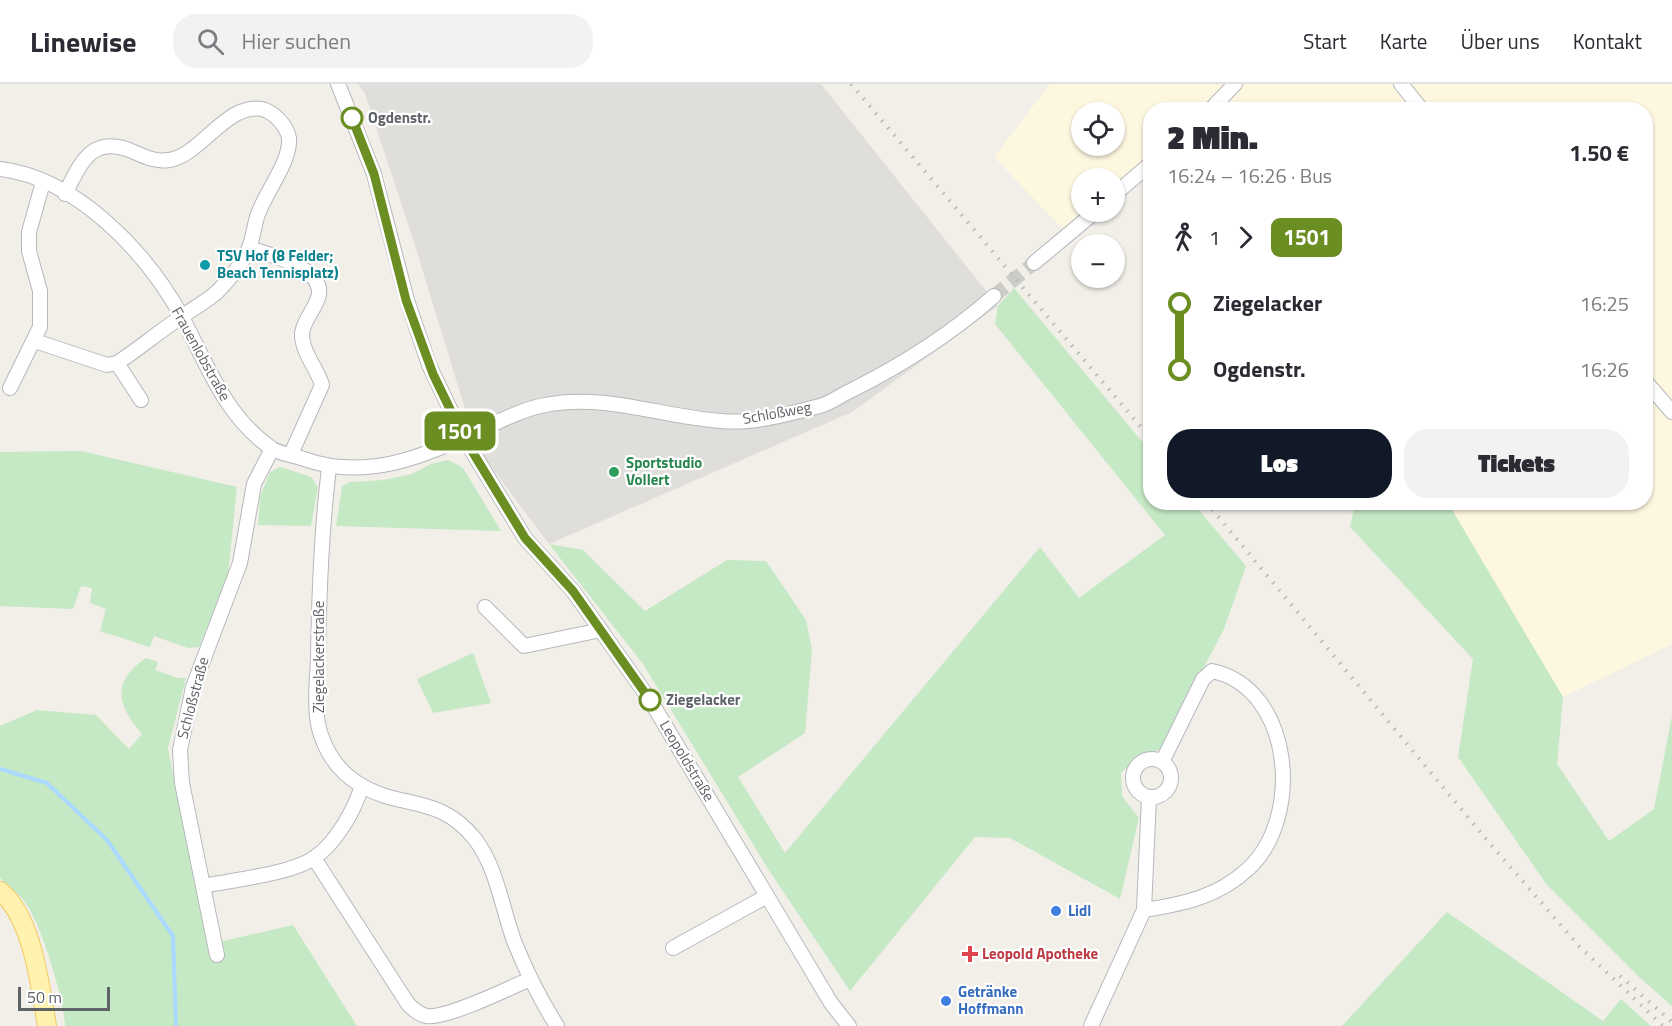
<!DOCTYPE html>
<html lang="de">
<head>
<meta charset="utf-8">
<style>
  :root { --surface:#fff; --page:#f2f2f3; --text:#2b2b33; --muted:#7c7c81; --line:#e1e1e2; --accent:#111827 }
  body { margin:0; font-family:"Titillium Web",sans-serif; background:var(--page); color:var(--text); height:100vh; display:flex; flex-direction:column; font-size:22px; white-space:nowrap }
  * { box-sizing:border-box; margin:0 }
  p { font-size:20px; color:var(--muted) }
  .icon { flex:none; width:33px; height:33px; fill:none; stroke:currentColor; stroke-width:2; stroke-linecap:round; stroke-linejoin:round }
  .map { position:relative; flex:1; overflow:hidden }
  .panel { position:absolute; left:1143px; top:18px; width:510px; height:408px; display:flex; flex-direction:column; background:var(--surface); border-radius:24px; box-shadow:0 2px 4px #0004 }
  .panel>* { flex:none }
  .badge { padding:0 12px; border-radius:9px; font-size:21px; line-height:39px }
  .fabs { position:absolute; left:1071px; top:18px; display:grid; gap:12px }
  .fabs a { display:grid; place-items:center; width:54px; height:54px; border-radius:50%; background:var(--surface); box-shadow:0 2px 4px #0004; font-size:30px }
  .scale { position:absolute; left:18px; bottom:15px; width:92px; box-sizing:border-box; padding-left:6px; border:3px solid #5f6368; border-top:0; font-size:16px; line-height:21px; white-space:nowrap; color:#5f6368; -webkit-text-stroke:4px #fff; paint-order:stroke }
  .map>.badge { position:absolute; translate:-50% -50%; box-shadow:0 0 0 3px #fff }
  .legs { display:flex; align-items:center; gap:9px; height:66px; padding:0 24px; font-size:20px }
  .legs p { margin-inline-start:auto }
  .summary { display:flex; align-items:center; justify-content:space-between; height:102px; padding:0 24px }
  h1 { font-size:33px; font-weight:800; line-height:45px }
  .action { display:flex; gap:12px; margin-top:auto; padding:12px 24px }
  .action a { flex:1; height:69px; border-radius:24px; background:var(--accent); color:#fff; font-size:24px; font-weight:800; line-height:69px; text-align:center }
  .action a+a { background:var(--page); color:var(--text) }
  ul { padding:0 24px; list-style:none }
  li { display:flex; align-items:center; gap:21px; height:66px; font-size:22px }
  li i { display:grid; place-items:center; width:9px; height:100%; margin:0 8px; background:currentColor }
  li i::after { content:''; width:15px; height:15px; margin:-8px; border:4px solid; border-radius:50%; background:var(--surface) }
  li p { margin-inline-start:auto }
  li:first-child i { background:linear-gradient(#0000 50%,currentColor 0) }
  li:last-child i { background:linear-gradient(currentColor 50%,#0000 0) }
  header { display:flex; align-items:center; gap:36px; box-sizing:border-box; height:84px; padding:0 30px; background:var(--surface); border-bottom:2px solid var(--line) }
  header strong { font-size:28px }
  nav { display:flex; gap:33px; margin-inline-start:auto; font-size:21px }
  .search { width:420px; height:54px; background:var(--page); display:flex; align-items:center; gap:15px; box-sizing:border-box; padding:0 21px; border-radius:24px; color:var(--muted); font-size:22px }
  .map>svg:first-child { display:block }
</style>
</head>
<body>
<header>
<strong>Linewise</strong>
<div class="search"><svg class="icon" aria-label="search" viewBox="0 0 24 24"><circle cx="10" cy="10" r="6"/><path d="M15 15l6 6"/></svg>Hier suchen</div>
<nav><a>Start</a><a>Karte</a><a>Über uns</a><a>Kontakt</a></nav>
</header>
<div class="map">
<svg width="1672" height="942" viewBox="0 0 1672 942">
  <rect width="100%" height="100%" fill="#f1efe8"/>
  <path fill="#fef7e0" fill-rule="evenodd" d="M1050,0H1672V560L1563,613L1447,419L1646,418V26H1150V86L1115,104L1114,94H1082V128H1086L1064,146L994,73ZM1082,28H1114V62H1082Z"/>
  <polygon fill="#e0deda" points="358,0 821,0 998,222 852,328 549,460 477,364 412,152 365,10"/>
  <g fill="#c5e8c5">
    <polygon points="1014,204 1150,367 1150,418 1193,419 1246,482 1224,545 1161,665 1139,672 1121,689 1122,712 1139,734 1120,815 1010,754 975,753 850,907 770,788 643,580 549,460 583,466 645,527 727,476 766,477 806,536 812,565 805,649 738,693 785,769 1040,463 1079,514 1165,451 995,240 998,222"/>
    <polygon points="81,367 237,403 228,491 199,563 188,564 154,552 150,563 100,547 106,525 90,519 92,504 81,502 73,525 0,522 0,368"/>
    <polygon points="448,376 463,384 501,447 336,442 342,402 350,398 384,396 412,390 431,380"/>
    <polygon points="280,383 311,393 318,403 311,442 258,441 260,413 270,388"/>
    <polygon points="1355,419 1448,419 1563,613 1557,680 1609,757 1654,725 1672,632 1672,922 1639,893 1547,801 1458,673 1473,575 1350,443"/>
    <polygon points="473,569 491,619 433,629 417,595"/>
    <path d="M146,574L158,578L155,586L178,594H186L168,664L197,812L210,860L293,841L357,942H65C64,915 41,838 24,817C18,809 8,802 0,794V642L37,626L96,631L129,665L142,650C117,621 111,598 146,574Z"/>
    <polygon points="1447,828 1603,937 1621,915 1651,942 1342,942"/>
  </g>
  <g fill="none" stroke-linecap="round" stroke-linejoin="round">
    <polyline stroke="#aadaff" stroke-width="4" points="0,685 47,699 107,756 173,852 176,942"/>
    <polyline stroke="#ccccc8" stroke-width="14" stroke-dasharray="14 7" stroke-linecap="butt" points="994,212 1034,179"/>
    <g stroke="#b5b8bc" stroke-width="16">
      <g id="minor">
        <polyline points="338,0 374,90 407,216 429,281 464,354 525,454 573,507 650,616 831,919 849,942"/>
        <polyline points="1401,0 1422,26"/>
        <polyline points="1210,26 1235,0"/>
        <path d="M0,85C77,94 147,169 182,233C207,280 225,332 271,364C279,370 294,371 304,375C365,397 423,373 479,347C500,337 523,325 545,321C606,309 661,333 721,337C753,340 789,330 820,322C831,319 841,311 852,306C902,281 952,249 994,212"/>
        <polyline points="1114,111 1150,80"/>
        <path d="M249,164C269,171 328,184 318,214C314,226 304,236 302,249C301,267 317,284 322,301L291,370"/>
        <polyline points="1034,179 1095,128"/>
        <path d="M35,257L107,281L117,279C139,265 158,248 180,234C192,225 206,218 217,208C229,196 242,180 249,164C253,154 254,143 257,133C264,110 291,78 289,54C287,42 274,28 262,25C227,18 200,72 169,76C156,78 145,73 134,68C93,50 82,76 65,110"/>
        <polyline points="117,279 141,316"/>
        <polyline points="1646,298 1672,328"/>
        <polyline points="10,304 40,243 40,207 29,167 29,148 43,98"/>
        <path d="M329,384C321,448 319,510 318,574C317,598 313,629 321,651C328,672 341,689 359,700C400,726 438,709 475,755C497,784 502,824 514,857C526,887 540,915 557,942"/>
        <polyline points="485,523 524,562 601,546"/>
        <circle cx="1152" cy="694" r="19"/>
        <path d="M314,774L408,920C413,925 419,931 427,932C446,935 510,904 530,895"/>
        <path d="M203,802C232,796 291,790 314,774C336,759 354,727 362,702"/>
        <path d="M1144,826C1183,820 1218,813 1248,785C1304,734 1293,604 1212,587L1203,595L1162,678"/>
        <polyline points="673,864 767,812"/>
        <polyline points="217,871 182,699 180,666 193,603 240,479 254,400 272,365"/>
        <polyline points="1091,942 1144,826 1149,713"/>
      </g>
    </g>
    <g stroke="#f2c960" stroke-width="20">
      <path id="major" d="M0,807C33,834 40,902 47,942"/>
    </g>
    <use href="#minor" stroke="#fff" stroke-width="14"/>
    <use href="#major" stroke="#fff2af" stroke-width="18"/>
    <g stroke="#b6b7b8" stroke-width="4" stroke-dasharray="1.5 8" stroke-linecap="butt">
      <polyline points="851,0 1150,354"/>
      <polyline points="1206,418 1486,755 1579,862 1663,942"/>
      <polyline points="1620,892 1672,938"/>
    </g>
  </g>
  <g fill="none" stroke-linecap="round" stroke-linejoin="round">
    <g stroke="#fff" stroke-width="14">
      <polyline id="line-1" points="352,34 374,90 406,216 433,290 464,354 525,454 573,507 650,616"/>
    </g>
    <use href="#line-1" stroke="#6b8e23" stroke-width="9"/>
  </g>
  <g fill="#fff" stroke="#6b8e23" stroke-width="3">
    <circle cx="352" cy="34" r="10"/>
    <circle cx="650" cy="616" r="10"/>
  </g>
  <circle fill="#0f9aa8" stroke="#fff" stroke-width="2" cx="205" cy="181" r="6"/>
  <circle fill="#2e9e5b" stroke="#fff" stroke-width="2" cx="614" cy="388" r="6"/>
  <g fill="#3f7fe0" stroke="#fff" stroke-width="2">
    <circle cx="1056" cy="827" r="6"/>
    <circle cx="946" cy="917" r="6"/>
  </g>
  <path fill="#e0444e" stroke="#fff" stroke-width="2" d="M967 861h6v6h6v6h-6v6h-6v-6h-6v-6h6z"/>
  <g text-anchor="middle" stroke-width="4.5" stroke-linejoin="round" paint-order="stroke">
    <g font-size="15" font-weight="bold" fill="#5f6368" stroke="#fff" text-anchor="start">
      <text x="368" y="39">Ogdenstr.</text>
      <text x="666" y="621">Ziegelacker</text>
    </g>
    <g font-size="15" font-weight="bold" fill="#0d838f" stroke="#fff" text-anchor="start">
      <text x="217" y="177">TSV Hof (8 Felder;<tspan x="217" dy="17">Beach Tennisplatz)</tspan></text>
    </g>
    <g font-size="15" fill="#5f6368" stroke="#fff">
      <text transform="translate(201 270) rotate(61)" y="5">Frauenlobstraße</text>
      <text transform="translate(777 329) rotate(-10)" y="5">Schloßweg</text>
      <text transform="translate(319 573) rotate(-90)" y="5">Ziegelackerstraße</text>
      <text transform="translate(193 614) rotate(-75)" y="5">Schloßstraße</text>
      <text transform="translate(687 677) rotate(59)" y="5">Leopoldstraße</text>
    </g>
    <g font-size="15" font-weight="bold" fill="#27864d" stroke="#fff" text-anchor="start">
      <text x="626" y="384">Sportstudio<tspan x="626" dy="17">Vollert</tspan></text>
    </g>
    <g font-size="15" font-weight="bold" fill="#366cbe" stroke="#fff" text-anchor="start">
      <text x="1068" y="832">Lidl</text>
      <text x="958" y="913">Getränke<tspan x="958" dy="17">Hoffmann</tspan></text>
    </g>
    <g font-size="15" font-weight="bold" fill="#be3a42" stroke="#fff" text-anchor="start">
      <text x="982" y="875">Leopold Apotheke</text>
    </g>
  </g>
</svg>
<div class="fabs">
<a><svg class="icon" aria-label="locate" viewBox="0 0 24 24"><circle cx="12" cy="12" r="6"/><path d="M12 2v4M12 18v4M2 12h4M18 12h4"/></svg></a>
<a>+</a>
<a>−</a>
</div>
<div class="scale">50 m</div>
<b class="badge" style="left:460px;top:347px;background:#6b8e23;color:#fff">1501</b>
<section class="panel">
<div class="summary"><div><h1>2 Min.</h1><p>16:24 – 16:26 · Bus</p></div><b>1.50 €</b></div>
<div class="legs"><svg class="icon" aria-label="walk" viewBox="0 0 24 24"><circle cx="13" cy="4" r="2"/><path d="M13 8l-2 6 4 7M11 14l-3 7M7 12l3-4h3l4 4"/></svg>1<svg class="icon" aria-label="forward" viewBox="0 0 24 24"><path d="M9 5l7 7-7 7"/></svg><b class="badge" style="background:#6b8e23;color:#fff">1501</b></div>
<ul>
<li><i style="color:#6b8e23"></i><b>Ziegelacker</b><p>16:25</p></li>
<li><i style="color:#6b8e23"></i><b>Ogdenstr.</b><p>16:26</p></li>
</ul>
<div class="action"><a>Los</a><a>Tickets</a></div>
</section>
</div>
</body>
</html>
